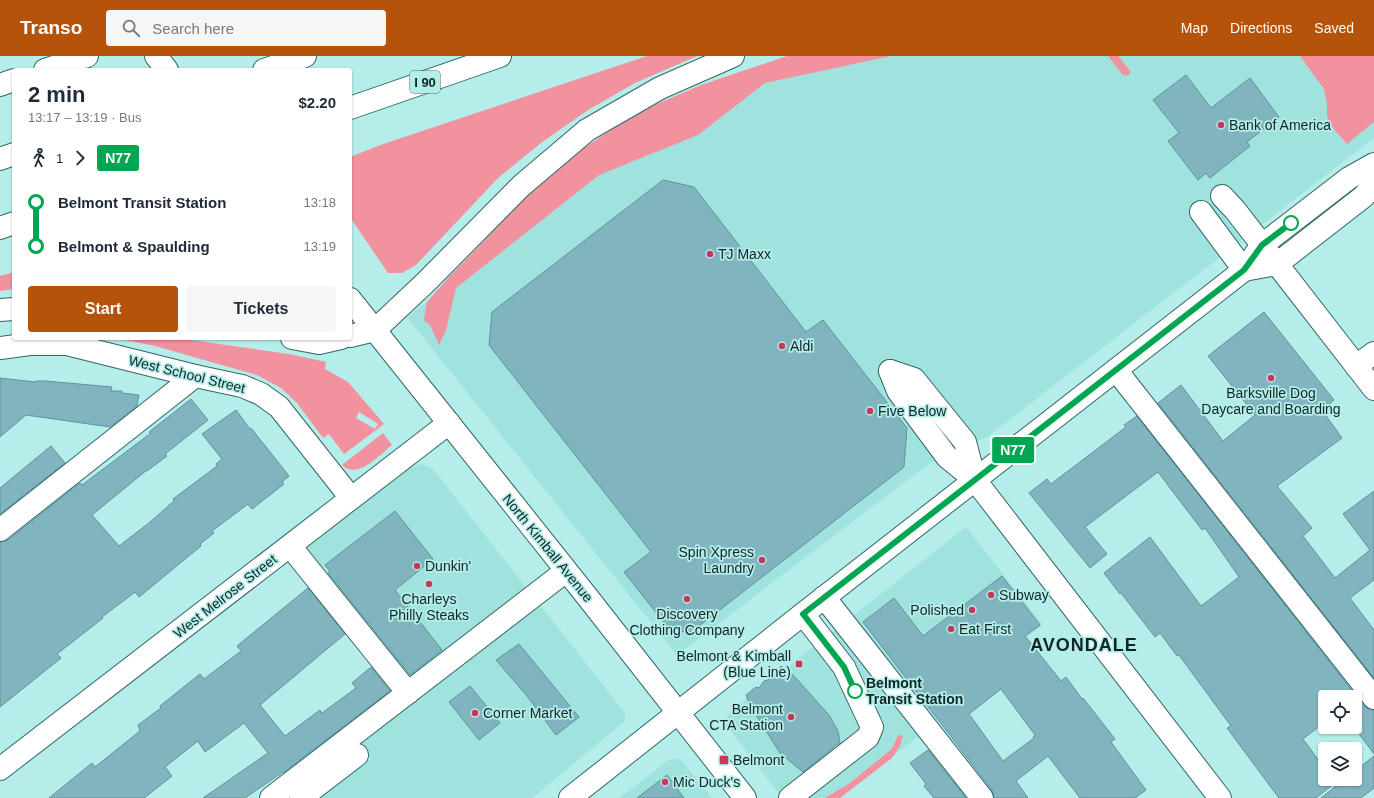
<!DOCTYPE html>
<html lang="en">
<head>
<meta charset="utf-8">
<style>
  :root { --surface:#fff; --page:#f6f6f7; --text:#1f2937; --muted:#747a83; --accent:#b45309 }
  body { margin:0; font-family:Helvetica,sans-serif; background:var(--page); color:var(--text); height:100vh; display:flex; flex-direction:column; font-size:15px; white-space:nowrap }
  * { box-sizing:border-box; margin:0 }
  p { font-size:13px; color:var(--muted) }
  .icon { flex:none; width:22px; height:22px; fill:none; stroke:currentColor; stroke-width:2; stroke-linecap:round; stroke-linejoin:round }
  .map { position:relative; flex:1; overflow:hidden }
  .panel { position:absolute; left:12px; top:12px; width:340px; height:272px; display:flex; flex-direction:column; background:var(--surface); border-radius:4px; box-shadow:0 1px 3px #0004 }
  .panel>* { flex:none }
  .badge { padding:0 8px; border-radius:3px; font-size:14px; line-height:26px }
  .fabs { position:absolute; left:1318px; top:634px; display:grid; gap:8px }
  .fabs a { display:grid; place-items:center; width:44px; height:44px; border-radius:4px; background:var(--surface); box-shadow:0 1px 3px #0004; font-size:20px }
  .map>.badge { position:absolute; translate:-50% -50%; box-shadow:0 0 0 2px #fff }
  .legs { display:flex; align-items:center; gap:6px; height:44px; padding:0 16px; font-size:13px }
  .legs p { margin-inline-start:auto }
  .head { display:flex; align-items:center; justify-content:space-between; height:68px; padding:0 16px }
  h1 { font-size:22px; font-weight:800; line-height:30px }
  .cta { display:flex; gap:8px; margin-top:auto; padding:8px 16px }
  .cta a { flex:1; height:46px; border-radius:4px; background:var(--accent); color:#fff; font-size:16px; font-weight:800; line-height:46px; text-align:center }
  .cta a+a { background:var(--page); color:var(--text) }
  ul { padding:0 16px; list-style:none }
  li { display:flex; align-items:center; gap:14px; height:44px; font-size:15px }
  li i { display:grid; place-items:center; width:6px; height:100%; margin:0 5px; background:currentColor }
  li i::after { content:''; width:10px; height:10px; margin:-5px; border:3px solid; border-radius:50%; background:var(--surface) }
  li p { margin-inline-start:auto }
  li:first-child i { background:linear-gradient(#0000 50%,currentColor 0) }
  li:last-child i { background:linear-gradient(currentColor 50%,#0000 0) }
  header { display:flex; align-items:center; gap:24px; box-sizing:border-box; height:56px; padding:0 20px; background:var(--accent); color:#fff }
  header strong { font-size:19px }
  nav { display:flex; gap:22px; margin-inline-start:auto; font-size:14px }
  .search { width:280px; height:36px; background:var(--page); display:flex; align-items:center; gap:10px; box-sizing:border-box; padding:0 14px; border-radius:4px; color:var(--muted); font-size:15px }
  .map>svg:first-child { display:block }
</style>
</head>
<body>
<header>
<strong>Transo</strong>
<div class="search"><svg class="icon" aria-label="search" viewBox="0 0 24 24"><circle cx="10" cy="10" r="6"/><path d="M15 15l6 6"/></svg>Search here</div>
<nav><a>Map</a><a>Directions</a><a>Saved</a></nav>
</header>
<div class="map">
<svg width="1374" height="742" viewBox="0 0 1374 742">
  <rect width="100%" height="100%" fill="#b5edea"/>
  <g fill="#a0e2de">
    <polygon points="865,0 1311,0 1374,11 1374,82 987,381 930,407 677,599 407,261 594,116 765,22"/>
    <polygon points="422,408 433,413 625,657 625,665 532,742 271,742 408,637 297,498 411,411"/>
    <polygon points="966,471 1043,569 919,661 928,673 840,742 782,742 727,670 726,662 730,656"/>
    <polygon points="676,703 681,704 712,742 619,742 669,704"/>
  </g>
  <g fill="#f1929e" fill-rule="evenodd">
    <polygon points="647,0 697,0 635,27 588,54 541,87 498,122 416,209 402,217 388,217 350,161 350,101 386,87"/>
    <polygon points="787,0 891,0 765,27 698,79 599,119 456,232 446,274 439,289 430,269 424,264 427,246 448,222 540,127 584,92 632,60 659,47 701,29"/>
    <polygon points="1108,0 1120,0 1119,1 1130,15 1130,18 1126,20 1122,18"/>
    <polygon points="1300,0 1374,0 1374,66 1347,88 1332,71 1327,61 1327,48 1324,33"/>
    <polygon points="14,216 14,233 0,235 0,220"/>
    <path d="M114,282H177L289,298L326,306L325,313L348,326L384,368L344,398L329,378L323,382L297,347L281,332L257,319L155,290ZM359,356L378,368L375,373L356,362Z"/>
    <path d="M383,377L392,389C379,399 358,424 342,409Z"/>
    <polygon points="898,679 903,680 900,690 892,702 840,742 825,742 850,727 887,697 893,691"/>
  </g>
  <g fill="#80b4bf" stroke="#5f939d" fill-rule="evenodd">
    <polygon points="1186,19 1211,52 1250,22 1279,61 1247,86 1250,90 1210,122 1206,117 1198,124 1168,85 1179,77 1153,44"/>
    <polygon points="663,124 694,131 806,276 823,264 907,372 904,411 690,577 669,573 624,516 651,496 489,289 492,256"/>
    <polygon points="1264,256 1334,344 1322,354 1342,382 1277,430 1312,472 1303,480 1335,522 1370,494 1343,458 1374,435 1374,524 1350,542 1374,574 1374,622 1158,347 1181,329 1223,385 1255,359 1208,300"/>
    <polygon points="0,322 35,326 36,325 46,325 112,331 111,335 122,335 122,337 139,339 137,350 110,371 26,359 0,381"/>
    <polygon points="191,343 208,364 165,398 167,400 147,415 147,414 92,459 119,490 149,467 174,445 173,443 217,410 216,408 222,403 202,378 236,354 250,373 251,372 289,420 282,426 284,428 252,453 248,448 212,475 214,477 200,488 201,490 139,541 135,536 102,561 103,562 57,598 61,602 0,651 0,486 8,484 80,427 82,429 151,377 149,376"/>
    <polygon points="1137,360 1364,650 1369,653 1374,654 1374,698 1354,671 1355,671 1355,641 1325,641 1325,666 1303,683 1325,713 1325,723 1332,723 1335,727 1316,742 1279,742 1227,672 1231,670 1179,599 1177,600 1160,577 1155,581 1121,537 1120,538 1104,517 1150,481 1201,550 1239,521 1205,472 1202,474 1158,416 1085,471 1107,498 1090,512 1029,437 1047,423 1051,428 1126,371 1124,369"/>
    <polygon points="51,390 65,407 0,458 0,432"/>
    <polygon points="395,455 433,503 395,534 442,594 410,619 328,517 330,515 325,509"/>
    <path d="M1002,520L1040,569L1025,580L1061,625L1066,621L1082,643L1083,642L1115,683L1111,686L1146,734L1135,742H1080L1048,700L1016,725L1028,742H994L992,734L863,566L894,542L923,580ZM1001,633L1035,679L1033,681L1034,682L1003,705L969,658Z"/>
    <polygon points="308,532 345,578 260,649 285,680 320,654 322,657 356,632 352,627 371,611 390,635 283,717 283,716 245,742 203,742 268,697 244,667 205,696 198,685 165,711 172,720 144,742 49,742 92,707 95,711 140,675 138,669 161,652 160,650 200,618 204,623 241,595 237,590"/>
    <polygon points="519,588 579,661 556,679 527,640 496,604"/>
    <polygon points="781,610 793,619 829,659 838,675 840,687 834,690 833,692 803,716 780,697 751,651 746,639 756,631 759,632 764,625 768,624 771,619 777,617"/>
    <polygon points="470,630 500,667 479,684 449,646"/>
    <polygon points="928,694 966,742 934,742 924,730 926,728 910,707"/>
    <polygon points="1374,700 1374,732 1361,742 1321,742 1345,723 1355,723 1355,715"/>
    <polygon points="667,719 684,742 637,742"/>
  </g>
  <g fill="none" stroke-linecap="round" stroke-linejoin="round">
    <g stroke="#326765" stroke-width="24">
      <g id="minor">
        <polyline points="156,0 167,14"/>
        <polyline points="1222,140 1235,154 1374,333"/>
        <polyline points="1201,156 1244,214"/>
        <polyline points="350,243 589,543 745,742"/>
        <polyline points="0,292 30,288 67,288 195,320 242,330 261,338 279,351 351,442"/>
        <polyline points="1356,310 1374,297"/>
        <polyline points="1116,314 1374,642"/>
        <polyline points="890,315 898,335 947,401 975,424 1220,742"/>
        <polyline points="890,315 914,323 965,386 975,424"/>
        <polyline points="0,474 195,320"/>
        <polyline points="290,490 408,637"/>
        <polyline points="824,541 982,742"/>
        <polyline points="0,713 449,367"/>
        <polyline points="271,742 566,515"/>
        <polyline points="301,742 357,699"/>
        <polyline points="790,742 868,681 872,671 844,611 803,558"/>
      </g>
    </g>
    <g stroke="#326765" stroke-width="24">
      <g id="major">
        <polyline points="1244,214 1277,208 1363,141 1374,129"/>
        <polyline points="570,742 803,558 1244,214 1262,189 1349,122 1374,108"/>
      </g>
    </g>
    <g stroke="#326765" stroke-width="24">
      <g id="highway">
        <polyline points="45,14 87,0"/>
        <polyline points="264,14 305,0"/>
        <polyline points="0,29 14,24"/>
        <polyline points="350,52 500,0"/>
        <polyline points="0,103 14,98"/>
        <polyline points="0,172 14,167"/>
        <polyline points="0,254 14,253"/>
        <polyline points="350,280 375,274 426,226 521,130 587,74 660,32 733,0"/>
        <polyline points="292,282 319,287 341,282"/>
      </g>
    </g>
    <use href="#minor" stroke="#fff" stroke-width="22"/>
    <use href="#major" stroke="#fff" stroke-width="22"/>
    <use href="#highway" stroke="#fff" stroke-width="22"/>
  </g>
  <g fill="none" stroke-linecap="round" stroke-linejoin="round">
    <g stroke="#fff" stroke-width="9">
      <polyline id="line-1" points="855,635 844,611 803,558 1244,214 1262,189 1291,167"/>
    </g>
    <use href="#line-1" stroke="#00a651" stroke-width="6"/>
  </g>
  <g fill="#c73759" stroke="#b5edea" stroke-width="1.5">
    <circle cx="1221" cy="69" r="4"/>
    <circle cx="710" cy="198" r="4"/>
    <circle cx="782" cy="290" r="4"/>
    <circle cx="1271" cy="322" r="4"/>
    <circle cx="870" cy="355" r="4"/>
    <circle cx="762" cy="504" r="4"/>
    <circle cx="417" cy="510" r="4"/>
    <circle cx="429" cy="528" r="4"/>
    <circle cx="991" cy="539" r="4"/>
    <circle cx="687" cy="543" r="4"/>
    <circle cx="972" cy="554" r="4"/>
    <circle cx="951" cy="573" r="4"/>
    <rect x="795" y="604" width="8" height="8" rx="2"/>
    <circle cx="475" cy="657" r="4"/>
    <circle cx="791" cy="661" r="4"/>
    <rect x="719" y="699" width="10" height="10" rx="2"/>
    <circle cx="665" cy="726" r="4"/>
  </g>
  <g fill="#fff" stroke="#00a651" stroke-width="2">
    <circle cx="1291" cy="167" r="7"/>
    <circle cx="855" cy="635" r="7"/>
  </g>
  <g text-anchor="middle" stroke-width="3.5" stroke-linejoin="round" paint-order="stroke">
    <rect fill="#b5edea" stroke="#416260" stroke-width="1" x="410" y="15" width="30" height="22" rx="3"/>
    <g font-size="13" font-weight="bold" fill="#0f2625">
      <text x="425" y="31">I 90</text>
    </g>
    <g font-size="14" fill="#0f2625" stroke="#b5edea" text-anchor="start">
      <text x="1229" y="74">Bank of America</text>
      <text x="718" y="203">TJ Maxx</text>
      <text x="790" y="295">Aldi</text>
      <text x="1271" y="342" text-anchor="middle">Barksville Dog<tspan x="1271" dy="16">Daycare and Boarding</tspan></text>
      <text x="878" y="360">Five Below</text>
      <text x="754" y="501" text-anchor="end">Spin Xpress<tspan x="754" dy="16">Laundry</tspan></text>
      <text x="425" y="515">Dunkin'</text>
      <text x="999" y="544">Subway</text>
      <text x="429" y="548" text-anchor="middle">Charleys<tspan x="429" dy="16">Philly Steaks</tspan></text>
      <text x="964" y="559" text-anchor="end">Polished</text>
      <text x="687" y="563" text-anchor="middle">Discovery<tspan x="687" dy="16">Clothing Company</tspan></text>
      <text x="959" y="578">Eat First</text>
      <text x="791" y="605" text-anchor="end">Belmont &amp; Kimball<tspan x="791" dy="16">(Blue Line)</tspan></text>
      <text x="783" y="658" text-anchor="end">Belmont<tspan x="783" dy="16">CTA Station</tspan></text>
      <text x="483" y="662">Corner Market</text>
      <text x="733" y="709">Belmont</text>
      <text x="673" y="731">Mic Duck's</text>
    </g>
    <g font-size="14" fill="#0f2625" stroke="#b5edea">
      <text transform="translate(187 318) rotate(14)" y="5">West School Street</text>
      <text transform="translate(548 492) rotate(51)" y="5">North Kimball Avenue</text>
      <text transform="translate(225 540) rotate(-38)" y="5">West Melrose Street</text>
    </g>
    <g font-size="14" font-weight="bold" fill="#0f2625" stroke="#b5edea" text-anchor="start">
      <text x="866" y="632">Belmont<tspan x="866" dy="16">Transit Station</tspan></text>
    </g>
    <g font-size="18" font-weight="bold" letter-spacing="1" fill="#0f2625" stroke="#b5edea">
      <text x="1084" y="595">AVONDALE</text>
    </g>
  </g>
</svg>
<div class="fabs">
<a><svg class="icon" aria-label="locate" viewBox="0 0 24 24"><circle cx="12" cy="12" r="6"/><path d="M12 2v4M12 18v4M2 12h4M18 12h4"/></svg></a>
<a><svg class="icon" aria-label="layers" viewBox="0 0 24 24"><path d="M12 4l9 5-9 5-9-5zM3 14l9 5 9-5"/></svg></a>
</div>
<b class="badge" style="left:1013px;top:394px;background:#00a651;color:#fff">N77</b>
<section class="panel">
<div class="head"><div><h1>2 min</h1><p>13:17 – 13:19 · Bus</p></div><b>$2.20</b></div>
<div class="legs"><svg class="icon" aria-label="walk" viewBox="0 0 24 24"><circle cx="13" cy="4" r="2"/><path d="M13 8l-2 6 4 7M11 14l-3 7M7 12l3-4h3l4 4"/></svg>1<svg class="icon" aria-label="forward" viewBox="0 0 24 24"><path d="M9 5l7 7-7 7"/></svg><b class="badge" style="background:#00a651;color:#fff">N77</b></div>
<ul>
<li><i style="color:#00a651"></i><b>Belmont Transit Station</b><p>13:18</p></li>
<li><i style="color:#00a651"></i><b>Belmont &amp; Spaulding</b><p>13:19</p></li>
</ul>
<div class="cta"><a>Start</a><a>Tickets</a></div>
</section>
</div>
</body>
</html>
